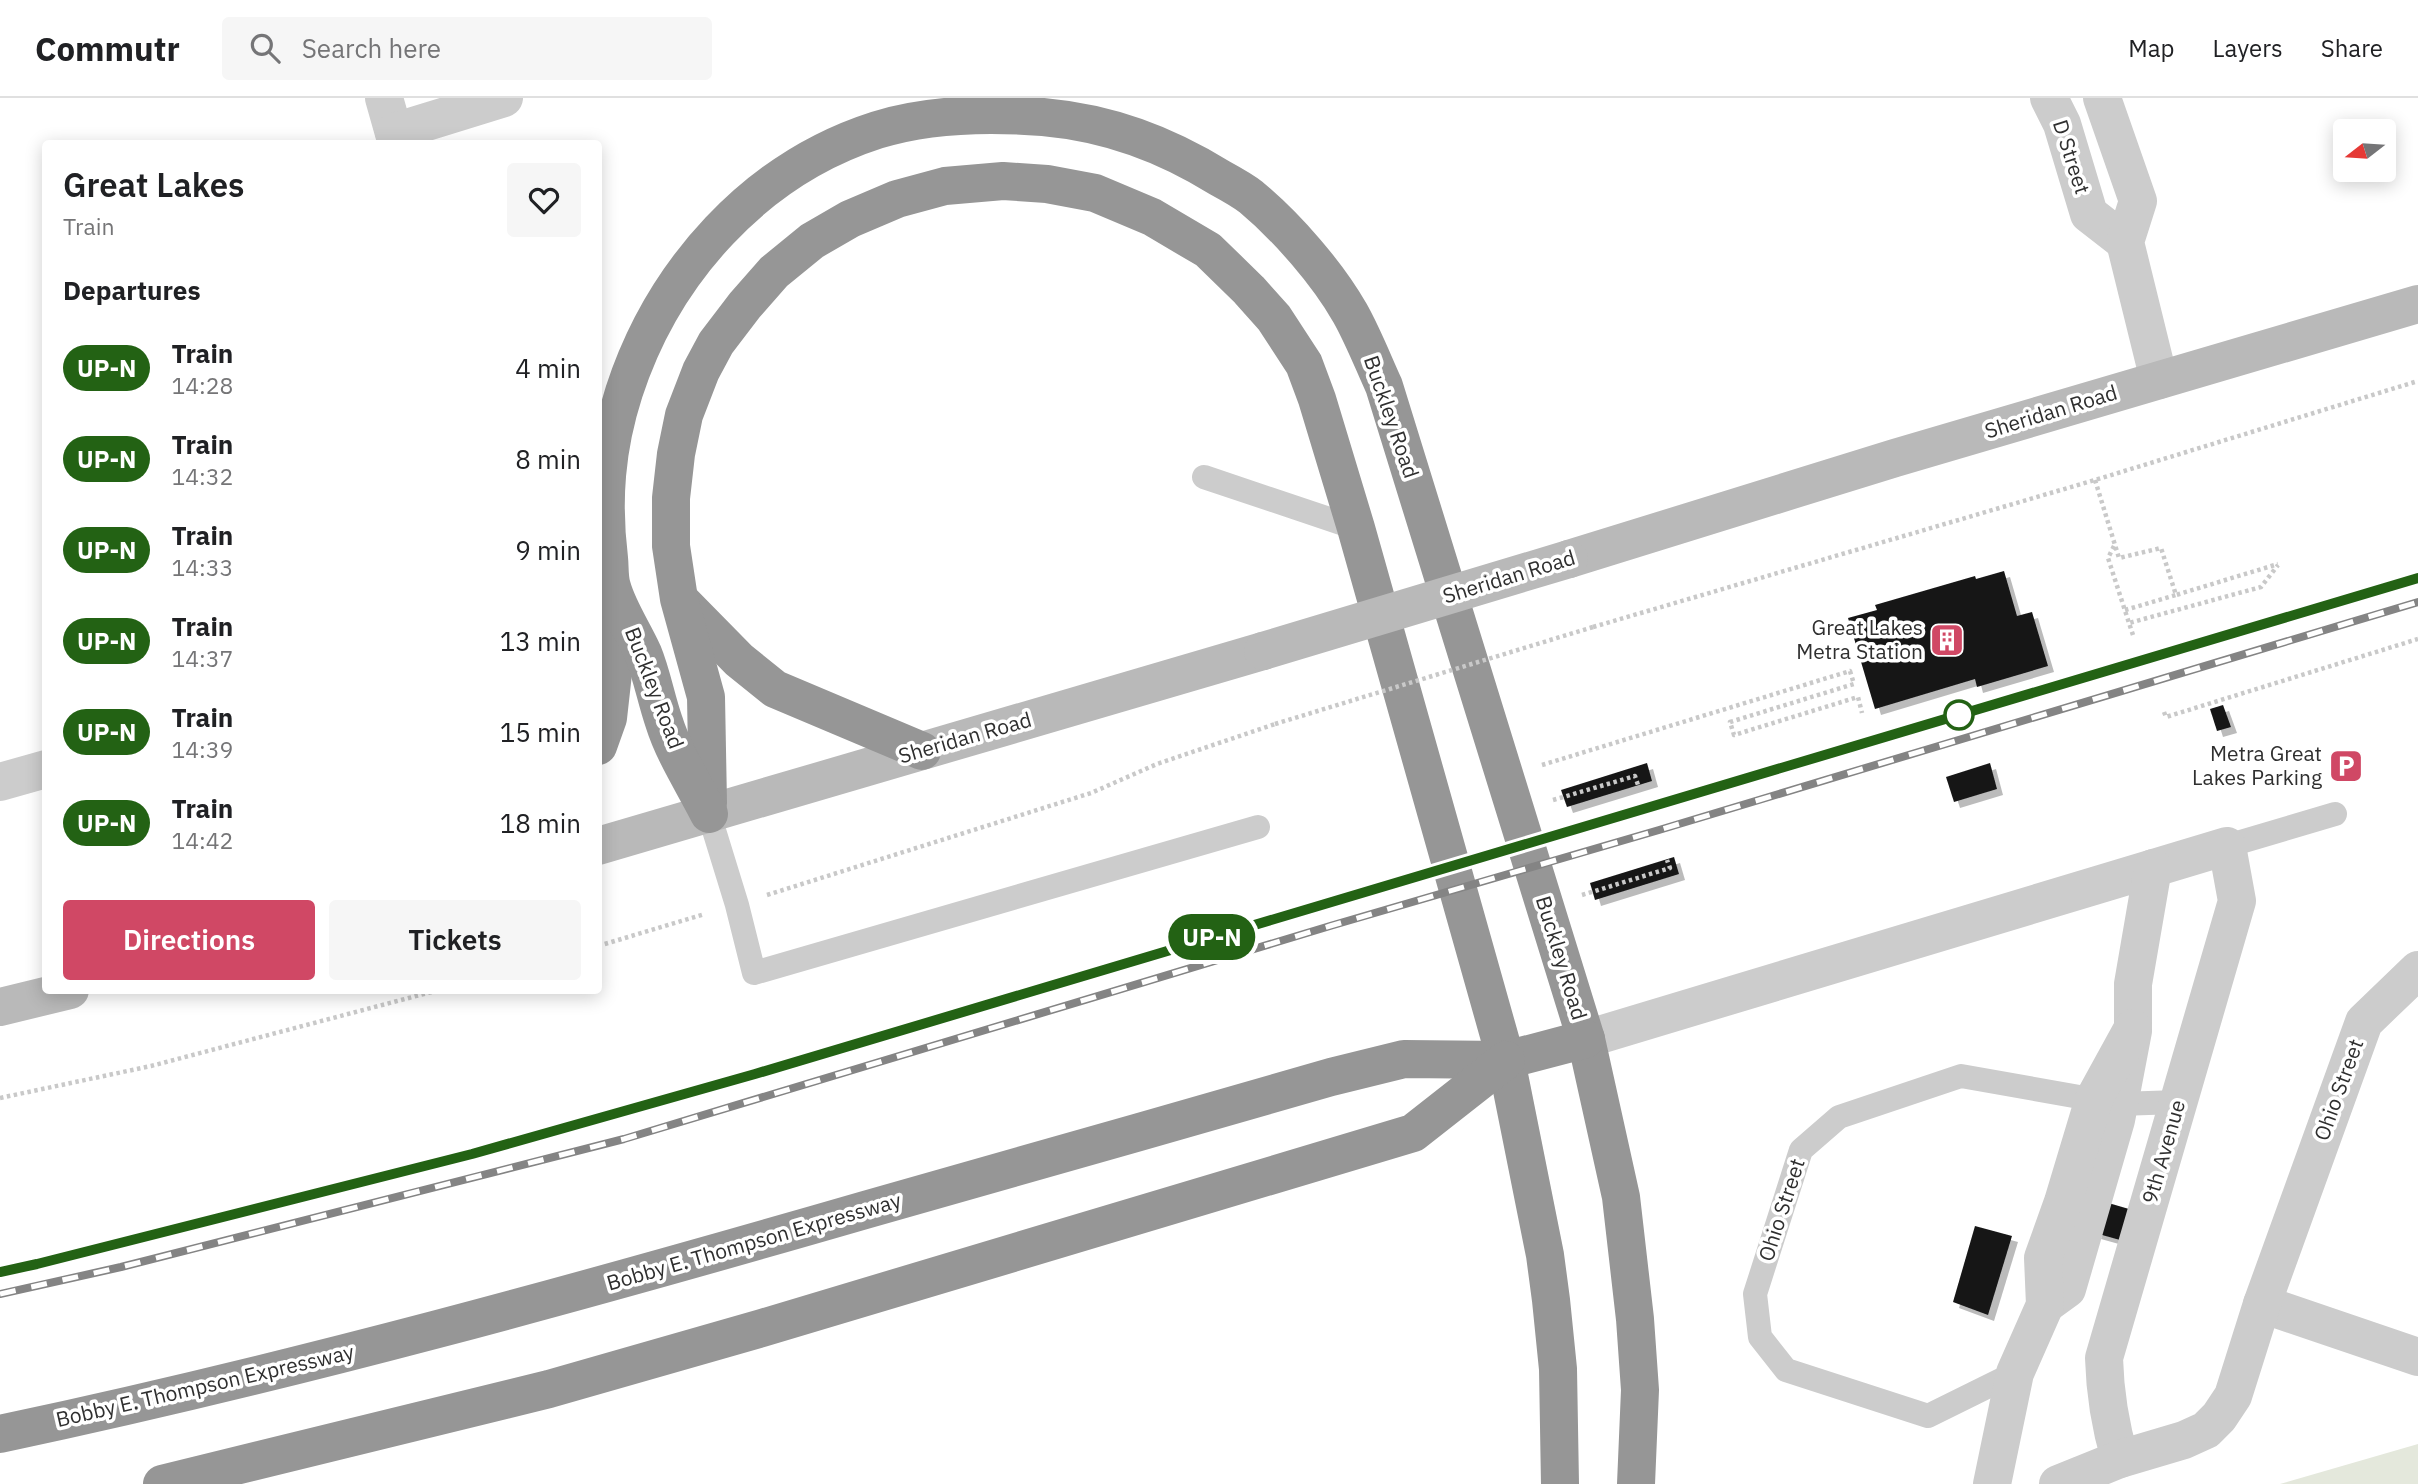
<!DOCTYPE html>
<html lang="en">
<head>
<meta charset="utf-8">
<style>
  :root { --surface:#fff; --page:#f6f6f6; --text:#202124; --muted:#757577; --line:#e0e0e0; --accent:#d04865 }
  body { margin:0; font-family:"IBM Plex Sans",sans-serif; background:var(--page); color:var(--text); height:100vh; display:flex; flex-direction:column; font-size:26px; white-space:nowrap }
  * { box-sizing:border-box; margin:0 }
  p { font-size:23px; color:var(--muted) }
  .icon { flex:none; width:38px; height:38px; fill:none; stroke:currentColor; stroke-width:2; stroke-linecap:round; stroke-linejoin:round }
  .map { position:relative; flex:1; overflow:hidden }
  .sheet { position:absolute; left:42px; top:42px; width:560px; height:854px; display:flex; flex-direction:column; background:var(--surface); border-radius:7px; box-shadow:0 4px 18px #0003 }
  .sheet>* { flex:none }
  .badge { padding:0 14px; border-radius:23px; font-size:24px; line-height:46px }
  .needle { width:46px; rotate:253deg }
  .fabs { position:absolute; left:2333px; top:21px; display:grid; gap:14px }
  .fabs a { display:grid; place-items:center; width:63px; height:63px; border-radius:7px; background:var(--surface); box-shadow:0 4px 18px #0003; font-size:35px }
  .map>.badge { position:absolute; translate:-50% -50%; box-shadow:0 0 0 4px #fff }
  h2 { padding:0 21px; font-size:26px; line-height:63px }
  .round { display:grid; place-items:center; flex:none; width:74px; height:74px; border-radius:7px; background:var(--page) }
  .head { display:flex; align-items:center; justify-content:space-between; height:119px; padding:0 21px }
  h1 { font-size:33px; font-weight:600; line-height:52px }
  .primary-button { display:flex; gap:14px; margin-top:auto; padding:14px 21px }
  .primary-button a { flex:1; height:80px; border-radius:7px; background:var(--accent); color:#fff; font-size:28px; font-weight:600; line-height:80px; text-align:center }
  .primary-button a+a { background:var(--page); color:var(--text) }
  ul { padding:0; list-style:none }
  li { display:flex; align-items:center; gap:21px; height:91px; padding:0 21px }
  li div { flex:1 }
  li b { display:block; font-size:26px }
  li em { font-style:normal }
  li .badge { min-width:77px; font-weight:700; text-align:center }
  header { display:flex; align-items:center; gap:42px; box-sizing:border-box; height:98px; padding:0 35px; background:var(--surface); border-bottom:2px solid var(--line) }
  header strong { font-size:33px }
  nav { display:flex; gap:38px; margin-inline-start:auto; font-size:24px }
  .search { width:490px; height:63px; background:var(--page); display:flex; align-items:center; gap:18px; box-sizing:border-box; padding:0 24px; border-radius:7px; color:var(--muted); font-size:26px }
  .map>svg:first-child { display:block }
</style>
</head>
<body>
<header>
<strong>Commutr</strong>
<div class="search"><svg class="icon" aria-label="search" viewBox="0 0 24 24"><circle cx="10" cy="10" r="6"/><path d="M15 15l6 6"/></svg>Search here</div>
<nav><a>Map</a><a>Layers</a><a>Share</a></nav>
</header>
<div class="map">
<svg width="2418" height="1386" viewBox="0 0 2418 1386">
  <defs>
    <filter id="shadow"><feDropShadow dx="6" dy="6" stdDeviation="0" flood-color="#0004"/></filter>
  </defs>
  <rect width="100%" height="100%" fill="#fff"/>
  <polygon fill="#e4e8dc" points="2418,1346 2418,1386 2280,1386"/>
  <g fill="#161616" filter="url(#shadow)">
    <polygon points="2004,473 2017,518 2032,514 2048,568 1977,589 1975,581 1875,611 1848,520 1877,512 1875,507 1975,478 1976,481"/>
    <polygon points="2223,607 2231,629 2217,633 2210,611"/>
    <polygon points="1647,665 1652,683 1567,709 1561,692"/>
    <polygon points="1990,665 1997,691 1954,704 1946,679"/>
    <polygon points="1674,759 1679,776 1595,802 1590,785"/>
    <polygon points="2105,1104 2129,1111 2120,1142 2095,1135"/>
    <polygon points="1975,1128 2012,1138 1988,1217 1953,1204"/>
  </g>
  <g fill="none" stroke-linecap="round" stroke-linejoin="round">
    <g stroke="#c9c9c9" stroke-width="4.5" stroke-dasharray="3.5 3.5" stroke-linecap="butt">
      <polyline points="2095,382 2119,460 2161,450 2176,497 2278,466"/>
      <polyline points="2114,448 2108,460 2129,525"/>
      <polyline points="2125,512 2176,497"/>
      <polyline points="1593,529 2095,382 2418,283"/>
      <polyline points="2133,537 2129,525 2261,489 2278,467"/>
      <polyline points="2164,614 2166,619 2418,541"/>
      <polyline points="1542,667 1850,573 1854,586 1730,624 1734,637 1858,599 1862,615"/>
      <polyline points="1553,702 1635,678 1638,687"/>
      <polyline points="767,797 1091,695 1157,666 1275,626"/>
      <polyline points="1582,797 1670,770 1667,762"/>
      <polyline points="598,848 705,816"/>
      <polyline points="0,1000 151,968 439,892"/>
    </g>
    <g stroke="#ccc" stroke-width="24">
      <polyline points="1204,379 1356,430"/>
      <polyline points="709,716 737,807 754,875 1258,729"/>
      <polyline points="2227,748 2335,716"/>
      <polyline points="2015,1275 1928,1318 1786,1272 1760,1239 1755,1196 1801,1052 1839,1019 1961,978 2119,1006 2178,1004"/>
    </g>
    <g stroke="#ccc" stroke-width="38">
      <polyline points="384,0 397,46"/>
      <polyline points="2049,0 2062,26 2089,116 2125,144"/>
      <polyline points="2102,0 2138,103 2125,144 2159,282"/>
      <polyline points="394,34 504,0"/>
      <polyline points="0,684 46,671"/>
      <path d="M1586,941L2227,748L2237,803L2104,1260C2105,1296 2110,1327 2120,1361"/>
      <polyline points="2262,1206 2418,1259"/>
      <polyline points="2045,1207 2067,1191 2116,1022 2133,933 2133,886 2153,770"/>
      <polyline points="1992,1386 2015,1275 2045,1207 2043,1160 2063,1104 2094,1001 2133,930"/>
      <polyline points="2058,1386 2120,1361 2184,1342 2206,1332 2219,1319 2233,1298 2262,1206 2364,924 2418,872"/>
    </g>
    <g stroke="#b9b9b9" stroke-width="38">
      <polyline points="1569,461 1895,360 2418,206"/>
      <polyline points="598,748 1263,553"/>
      <polyline points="0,909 70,892"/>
    </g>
    <g stroke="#969696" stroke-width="38">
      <polyline points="680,502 739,562 775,591 922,653"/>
      <polyline points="598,648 608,620 613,575 612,501"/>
      <polyline points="708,705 706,599 679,501 671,448 671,400 676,356 684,317 701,273 716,245 745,207 774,174 812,143 850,121 897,101 945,88 1003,83 1047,86 1095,95 1152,119 1208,152 1249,192 1274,220 1304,266 1317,301 1356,430 1506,962 1545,1157 1551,1202 1558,1271 1560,1386"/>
      <path d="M709,716C694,686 674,656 664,624C656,601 652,577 643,555C633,533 618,511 612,489C609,480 610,469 609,460C602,402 606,350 624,294C663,174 755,71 877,32C928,16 991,15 1043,19C1109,25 1165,46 1220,80C1231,86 1242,92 1251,99C1287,129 1327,175 1350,215C1363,238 1373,264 1384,288L1586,941L1621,1099L1635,1221L1640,1292L1636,1386"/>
      <path d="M0,1336C292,1274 578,1195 865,1112C1020,1068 1176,1024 1331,979L1404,961L1506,962L1586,941"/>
      <polyline points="162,1386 549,1291 762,1230 1413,1035 1506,962"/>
    </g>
    <g stroke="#848484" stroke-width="8">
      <g id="rail">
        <polyline points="0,1174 37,1166 472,1056 755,976 2418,480"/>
        <polyline points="0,1196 121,1169 624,1041 1330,828 1659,732 2418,504"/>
      </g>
    </g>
    <use href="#rail" stroke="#fff" stroke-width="5" stroke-dasharray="16" stroke-linecap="butt"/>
    <polyline stroke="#c9c9c9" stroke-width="4.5" stroke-dasharray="3.5 3.5" stroke-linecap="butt" points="1275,626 1593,529"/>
    <polyline stroke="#b9b9b9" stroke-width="38" points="1263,553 1569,461"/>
  </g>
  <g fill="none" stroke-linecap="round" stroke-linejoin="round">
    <g stroke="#fff" stroke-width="16">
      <polyline id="line" points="0,1174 37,1166 472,1056 755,976 2418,480"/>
    </g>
    <use href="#line" stroke="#236214" stroke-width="10"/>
  </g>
  <defs>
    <g id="building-square" transform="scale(1.75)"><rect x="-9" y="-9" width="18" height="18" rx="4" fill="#d04865" stroke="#fff"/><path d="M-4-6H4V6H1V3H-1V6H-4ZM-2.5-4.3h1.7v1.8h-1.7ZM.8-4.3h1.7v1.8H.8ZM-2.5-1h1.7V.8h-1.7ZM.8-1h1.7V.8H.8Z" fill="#fff"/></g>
    <g id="parking-square" transform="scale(1.75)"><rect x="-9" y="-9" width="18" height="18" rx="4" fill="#d04865" stroke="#fff"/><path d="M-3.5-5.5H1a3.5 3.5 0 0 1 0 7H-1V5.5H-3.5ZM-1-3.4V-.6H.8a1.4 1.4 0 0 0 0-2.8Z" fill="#fff"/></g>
  </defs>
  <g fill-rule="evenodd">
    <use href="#building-square" x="1947" y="542"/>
    <use href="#parking-square" x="2346" y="668"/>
  </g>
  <circle fill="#fff" stroke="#236214" stroke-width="3.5" cx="1959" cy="617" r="14"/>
  <g text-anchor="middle" stroke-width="7" stroke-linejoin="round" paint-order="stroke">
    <g font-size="21" fill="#2f2f2f" stroke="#fff">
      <text transform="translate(2071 59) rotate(72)" y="7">D Street</text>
      <text transform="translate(2051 314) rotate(-17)" y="7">Sheridan Road</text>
      <text transform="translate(1391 319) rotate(71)" y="7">Buckley Road</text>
      <text transform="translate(1509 479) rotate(-17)" y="7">Sheridan Road</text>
      <text transform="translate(654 590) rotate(69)" y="7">Buckley Road</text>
      <text transform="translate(965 640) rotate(-16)" y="7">Sheridan Road</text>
      <text transform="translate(1561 860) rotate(73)" y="7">Buckley Road</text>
      <text transform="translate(2339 992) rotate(-70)" y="7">Ohio Street</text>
      <text transform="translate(2164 1054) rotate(-74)" y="7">9th Avenue</text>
      <text transform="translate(1782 1112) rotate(-72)" y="7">Ohio Street</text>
      <text transform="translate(754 1144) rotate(-16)" y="7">Bobby E. Thompson Expressway</text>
      <text transform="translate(205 1288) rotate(-13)" y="7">Bobby E. Thompson Expressway</text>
    </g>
    <g font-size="21" fill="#2f2f2f" stroke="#fff" text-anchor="end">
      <text x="1923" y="537">Great Lakes<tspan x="1923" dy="24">Metra Station</tspan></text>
      <text x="2322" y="663">Metra Great<tspan x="2322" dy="24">Lakes Parking</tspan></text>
    </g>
  </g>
</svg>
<div class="fabs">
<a><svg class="needle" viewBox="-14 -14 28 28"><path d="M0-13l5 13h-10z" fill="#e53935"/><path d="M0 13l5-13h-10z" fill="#757577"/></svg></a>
</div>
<b class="badge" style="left:1212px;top:839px;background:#236214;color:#fff">UP-N</b>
<section class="sheet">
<div class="head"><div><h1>Great Lakes</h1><p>Train</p></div><a class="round"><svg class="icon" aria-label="heart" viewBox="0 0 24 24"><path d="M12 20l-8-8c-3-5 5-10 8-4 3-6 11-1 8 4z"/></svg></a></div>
<h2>Departures</h2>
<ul>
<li><span class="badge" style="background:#236214;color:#fff">UP-N</span><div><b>Train</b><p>14:28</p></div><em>4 min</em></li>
<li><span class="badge" style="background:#236214;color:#fff">UP-N</span><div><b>Train</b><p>14:32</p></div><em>8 min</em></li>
<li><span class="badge" style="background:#236214;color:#fff">UP-N</span><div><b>Train</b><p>14:33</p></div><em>9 min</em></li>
<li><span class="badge" style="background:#236214;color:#fff">UP-N</span><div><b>Train</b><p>14:37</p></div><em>13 min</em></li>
<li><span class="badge" style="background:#236214;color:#fff">UP-N</span><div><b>Train</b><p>14:39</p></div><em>15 min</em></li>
<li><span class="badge" style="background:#236214;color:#fff">UP-N</span><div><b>Train</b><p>14:42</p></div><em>18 min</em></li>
</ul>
<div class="primary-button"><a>Directions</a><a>Tickets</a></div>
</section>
</div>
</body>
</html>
